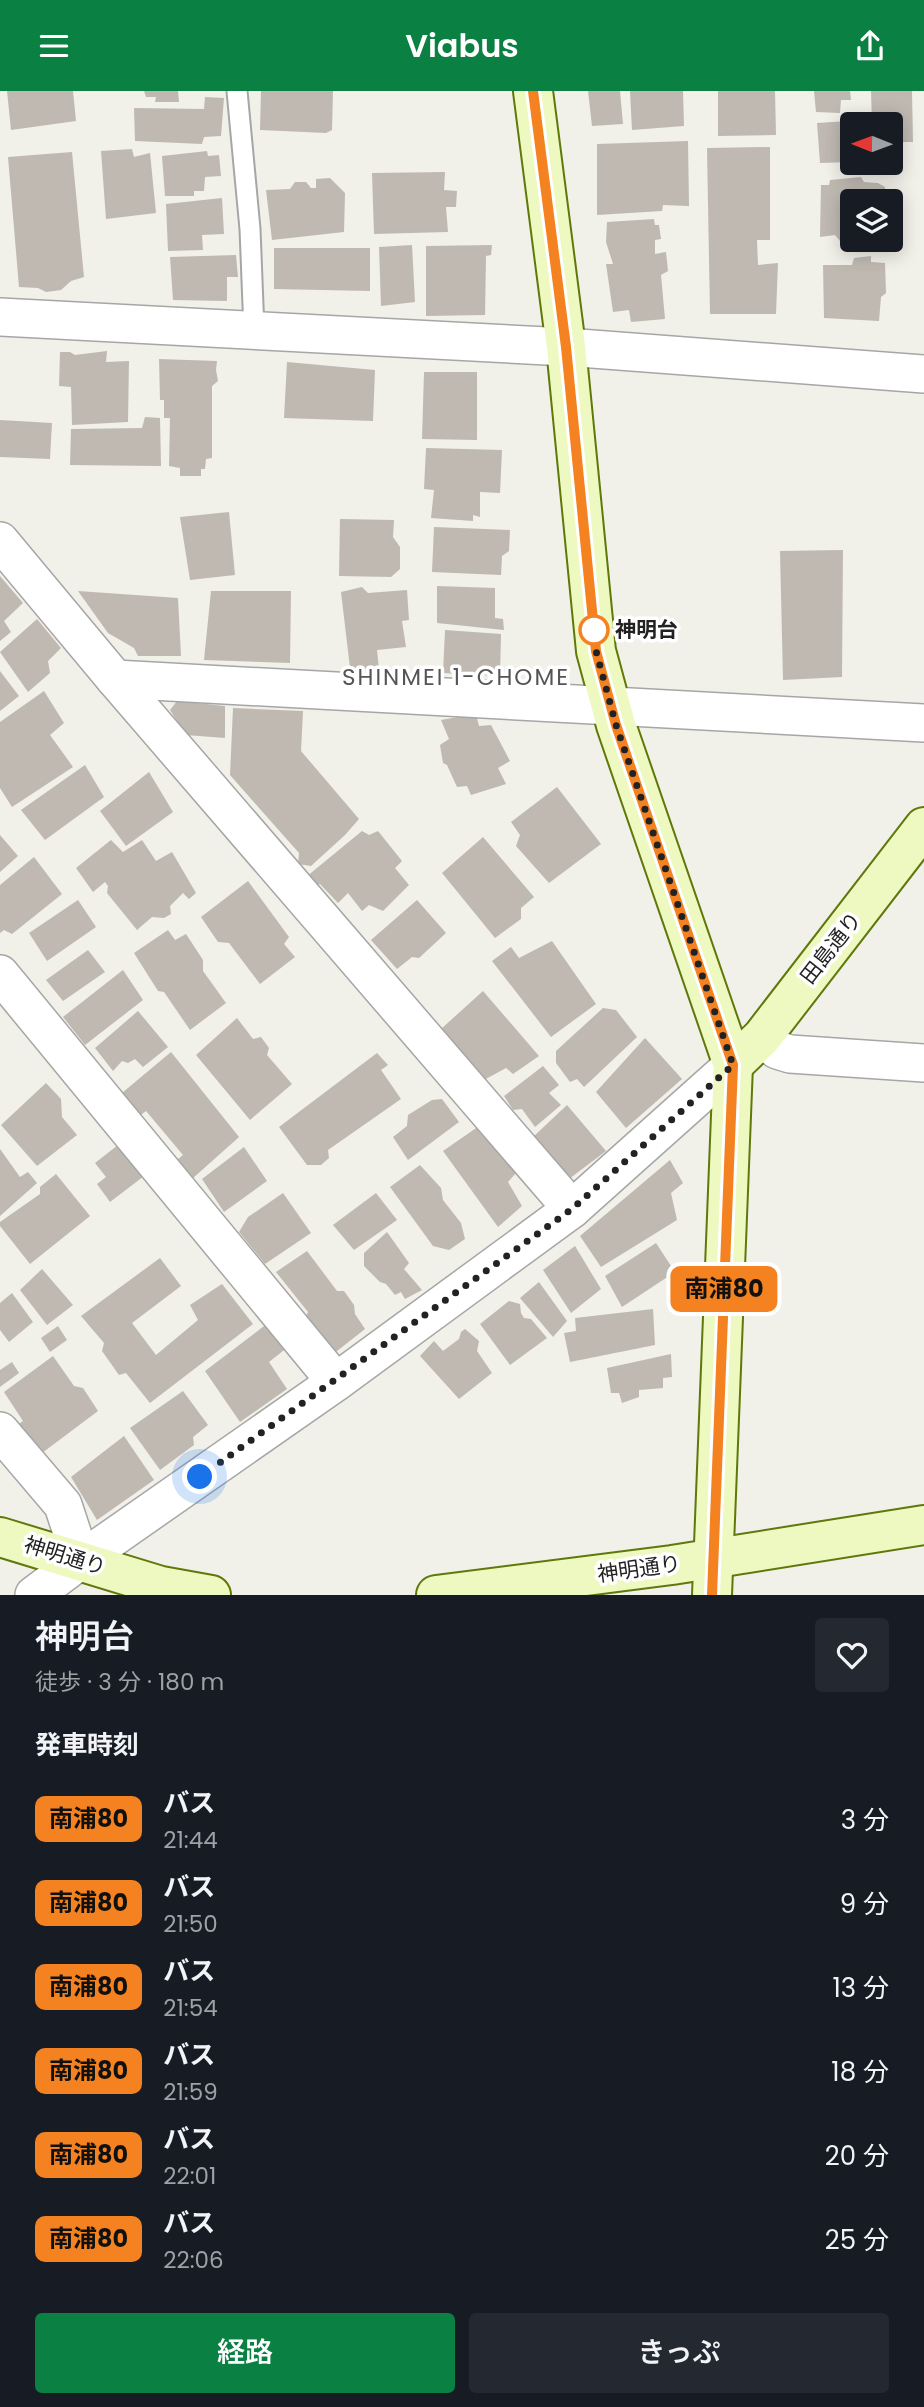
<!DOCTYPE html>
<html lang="ja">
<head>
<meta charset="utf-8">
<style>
  :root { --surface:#171b24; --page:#242831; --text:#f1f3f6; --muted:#9ea1a6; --accent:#0b8043 }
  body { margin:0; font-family:Poppins,"Noto Sans JP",sans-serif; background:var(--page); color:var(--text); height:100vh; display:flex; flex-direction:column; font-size:26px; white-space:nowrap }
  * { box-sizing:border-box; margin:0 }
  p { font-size:23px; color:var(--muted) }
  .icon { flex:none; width:38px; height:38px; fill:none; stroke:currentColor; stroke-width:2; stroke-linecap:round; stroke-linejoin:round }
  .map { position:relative; height:1504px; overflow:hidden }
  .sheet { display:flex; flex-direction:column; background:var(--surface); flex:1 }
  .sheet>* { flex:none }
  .badge { padding:0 14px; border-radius:10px; font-size:24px; line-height:46px }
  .needle { width:46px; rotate:271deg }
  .controls { position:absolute; left:840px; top:21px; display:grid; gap:14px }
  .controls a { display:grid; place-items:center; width:63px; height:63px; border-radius:7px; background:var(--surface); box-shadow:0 4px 18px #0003; font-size:35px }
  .you { position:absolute; width:35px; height:35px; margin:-18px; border:5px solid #fff; border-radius:50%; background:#1a73e8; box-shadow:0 0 0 10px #1a73e833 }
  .map>.badge { position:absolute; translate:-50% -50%; box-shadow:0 0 0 4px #fff }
  h2 { padding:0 35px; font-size:26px; line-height:63px }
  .round { display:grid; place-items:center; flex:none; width:74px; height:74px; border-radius:7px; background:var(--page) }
  .summary { display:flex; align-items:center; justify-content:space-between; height:119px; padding:0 35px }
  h1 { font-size:33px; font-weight:600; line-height:52px }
  .cta { display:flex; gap:14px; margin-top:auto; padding:14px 35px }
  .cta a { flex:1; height:80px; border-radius:7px; background:var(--accent); color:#fff; font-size:28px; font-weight:600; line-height:80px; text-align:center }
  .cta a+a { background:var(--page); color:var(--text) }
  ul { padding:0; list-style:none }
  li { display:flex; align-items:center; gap:21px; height:84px; padding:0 35px }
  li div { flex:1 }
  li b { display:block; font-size:26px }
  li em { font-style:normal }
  li .badge { min-width:77px; font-weight:700; text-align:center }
  header { display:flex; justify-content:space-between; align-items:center; height:91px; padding:0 35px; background:var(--accent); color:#fff; font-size:32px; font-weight:600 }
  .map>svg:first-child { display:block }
</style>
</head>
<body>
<header><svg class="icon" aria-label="menu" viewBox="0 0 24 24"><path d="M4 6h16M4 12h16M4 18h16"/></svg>Viabus<svg class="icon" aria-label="share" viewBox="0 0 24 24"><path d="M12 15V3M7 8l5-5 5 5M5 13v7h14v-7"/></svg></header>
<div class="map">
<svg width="924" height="1504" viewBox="0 0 924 1504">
  <rect width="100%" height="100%" fill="#f1f0e9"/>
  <g fill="#bfb9b2">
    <polygon points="7,0 73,0 76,30 11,39"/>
    <polygon points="144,0 178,0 179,11 155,11 156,6 146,6"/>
    <polygon points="261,0 333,0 332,39 326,42 260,39"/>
    <polygon points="588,0 620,0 623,33 592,35"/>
    <polygon points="630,0 683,0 684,35 632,39"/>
    <polygon points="718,0 775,0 776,44 718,45"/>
    <polygon points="814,0 850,0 851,9 841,9 840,22 816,21"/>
    <polygon points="871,0 912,0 913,51 891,51 891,33 872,33"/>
    <polygon points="205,6 224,7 221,45 204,46 202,53 135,50 134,17 204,18"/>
    <polygon points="864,29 864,33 852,33 852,71 820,72 817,32"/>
    <polygon points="688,50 689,115 663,114 662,120 597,124 597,53"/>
    <polygon points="770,56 770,149 757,149 758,174 778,172 776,223 710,223 707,57"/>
    <polygon points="132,58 134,66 150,62 156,122 106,128 101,60"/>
    <polygon points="207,60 208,65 219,64 221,85 205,86 204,100 194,100 194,105 165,105 162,65"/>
    <polygon points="72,61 84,186 71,190 61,199 46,201 38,197 19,196 8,66"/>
    <polygon points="445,81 444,99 457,100 456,116 446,116 448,141 374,143 372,82"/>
    <polygon points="861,86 864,91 878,92 885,96 886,110 852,110 852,150 840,150 835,144 820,146 821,94 829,94 830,89"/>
    <polygon points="330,87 345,102 344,141 272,149 266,99 290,98 295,91 306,91 311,97 316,97 316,88"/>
    <polygon points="222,107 224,143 202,144 203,159 168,160 166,113"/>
    <polygon points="654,128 655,134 659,134 661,148 655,149 655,163 666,161 668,180 661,184 665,228 631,231 629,219 613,221 606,173 613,173 606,151 607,131"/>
    <polygon points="412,154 415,211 381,215 379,156"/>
    <polygon points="492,154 491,164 486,165 485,224 426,225 426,155"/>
    <polygon points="274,157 370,157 370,200 274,198"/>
    <polygon points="236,164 238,186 227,186 227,210 173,209 170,166"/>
    <polygon points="871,165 871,171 885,172 886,202 881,206 879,230 824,227 823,174 852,174 854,167"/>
    <polygon points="107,260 106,271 129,270 128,331 72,334 71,296 59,295 60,261 70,261 75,264"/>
    <polygon points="159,268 217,270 216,279 218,290 212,295 212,367 206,368 205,378 201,378 201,385 180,385 180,377 169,375 170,327 164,327 164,309 160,309"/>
    <polygon points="287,271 375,279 373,330 284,327"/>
    <polygon points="424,281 477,281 477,349 422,348"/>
    <polygon points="145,326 160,327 161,375 70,374 71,338 142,337"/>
    <polygon points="0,329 52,332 50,368 0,366"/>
    <polygon points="426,357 502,359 500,402 480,401 480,426 473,424 473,430 431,427 434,399 424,398"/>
    <polygon points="229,421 235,484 190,489 180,426"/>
    <polygon points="340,428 394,429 393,446 400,456 400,478 391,486 339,485"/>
    <polygon points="434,436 510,439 509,460 502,465 501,484 432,481"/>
    <polygon points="843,459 842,586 783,589 780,460"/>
    <polygon points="0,485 23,512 4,530 11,541 0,550"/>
    <polygon points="437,495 495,497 495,527 503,528 504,539 437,532"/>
    <polygon points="362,496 368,502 407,499 409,529 402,530 406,556 377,559 379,578 350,577 341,501"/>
    <polygon points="78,500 178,507 181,565 138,565 134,557 108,542"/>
    <polygon points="211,500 291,500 290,572 204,569"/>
    <polygon points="37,528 61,557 48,570 50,582 28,601 0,561"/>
    <polygon points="445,539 501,543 500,585 443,582"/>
    <polygon points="0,580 19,605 0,620"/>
    <polygon points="44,600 64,632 50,644 73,676 12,716 0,697 0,631"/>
    <polygon points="177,610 225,615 225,647 186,644 170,619"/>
    <polygon points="233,617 303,620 301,660 359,728 345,744 311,775 298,773 299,762 230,684"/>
    <polygon points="476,623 479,635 491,634 510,670 498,677 506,693 471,704 467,695 457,696 447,674 443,672 440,654 449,648 441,629"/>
    <polygon points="85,674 104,706 45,749 21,719"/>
    <polygon points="149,681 173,721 126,755 100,720"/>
    <polygon points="557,696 601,753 549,792 516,755 520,744 511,731"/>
    <polygon points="362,740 369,744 378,740 402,770 395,777 409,794 383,820 369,814 362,820 348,802 338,812 320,793 315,796 306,786"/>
    <polygon points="0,744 18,765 0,781"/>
    <polygon points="483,746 534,806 521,817 521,828 495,847 442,782"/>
    <polygon points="111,749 123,761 142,749 156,770 172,761 196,802 189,808 183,802 170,815 171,823 164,827 152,826 137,839 107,802 108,795 105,791 93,801 76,777"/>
    <polygon points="34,766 62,803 12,843 4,839 0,842 0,794"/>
    <polygon points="248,790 289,846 284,853 295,866 260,893 229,852 218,851 201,826"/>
    <polygon points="78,809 96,836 47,870 29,842"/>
    <polygon points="417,809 446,842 419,867 412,866 397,878 371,849"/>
    <polygon points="168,839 175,849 186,843 203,869 203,880 226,912 190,939 164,901 158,900 134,862"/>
    <polygon points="552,850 596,913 551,946 492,870 511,856 519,867"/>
    <polygon points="88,859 105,881 63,910 46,889"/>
    <polygon points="123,879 143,909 85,954 63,926"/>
    <polygon points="483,900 539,965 513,983 506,977 484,989 441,938"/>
    <polygon points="603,917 616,919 637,946 584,996 577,988 570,991 556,972 556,960"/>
    <polygon points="138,920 168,956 143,976 135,968 128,972 122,970 113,980 95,957"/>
    <polygon points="237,927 253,948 261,946 269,957 267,964 292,993 250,1029 196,964"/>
    <polygon points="645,947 682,988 626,1037 596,1001"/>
    <polygon points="171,961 239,1046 192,1088 177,1069 183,1064 146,1020 138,1026 122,1002"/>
    <polygon points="377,962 388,974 381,979 401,1008 328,1059 329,1067 321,1074 307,1074 279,1036"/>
    <polygon points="543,975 559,994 549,1002 561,1014 535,1036 522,1018 513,1019 504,1005"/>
    <polygon points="46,992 61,1008 62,1026 77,1044 37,1075 1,1034"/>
    <polygon points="442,1008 459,1031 408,1069 393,1046 407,1035 408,1024 432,1009"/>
    <polygon points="567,1014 606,1060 569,1088 533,1046"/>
    <polygon points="479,1035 516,1082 508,1091 522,1115 498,1136 443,1060"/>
    <polygon points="118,1054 129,1070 134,1065 148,1082 110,1111 97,1093 106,1086 95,1072"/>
    <polygon points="244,1056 267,1090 224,1121 202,1088"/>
    <polygon points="0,1058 20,1086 28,1081 37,1092 0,1125"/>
    <polygon points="670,1069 683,1092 671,1102 677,1129 601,1176 580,1145"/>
    <polygon points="420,1074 441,1097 443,1109 461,1132 465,1148 449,1159 433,1155 390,1096"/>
    <polygon points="56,1083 90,1125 30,1173 0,1135 0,1131 40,1103 40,1096"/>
    <polygon points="283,1102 311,1142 265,1173 239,1141 248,1126"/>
    <polygon points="376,1102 397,1129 354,1159 333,1134"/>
    <polygon points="387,1141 409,1172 404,1178 422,1199 405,1208 401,1201 395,1204 386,1193 380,1191 364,1175 364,1162"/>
    <polygon points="656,1152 675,1181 622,1216 605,1185"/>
    <polygon points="575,1155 601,1198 571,1222 543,1179"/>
    <polygon points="307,1160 337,1200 344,1200 354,1214 355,1223 365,1238 332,1264 304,1229 308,1221 276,1181"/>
    <polygon points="160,1167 181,1195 132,1232 156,1264 198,1229 190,1214 222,1193 253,1233 150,1312 126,1282 119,1284 102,1260 104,1252 81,1225"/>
    <polygon points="42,1178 73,1214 47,1234 20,1199"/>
    <polygon points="539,1191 567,1230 553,1246 520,1207"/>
    <polygon points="12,1202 33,1231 9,1251 0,1239 0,1212"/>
    <polygon points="509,1210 520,1213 521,1222 524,1227 531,1228 547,1247 510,1274 480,1233"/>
    <polygon points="653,1218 655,1254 570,1271 564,1242 576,1240 575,1227"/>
    <polygon points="268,1232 288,1256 269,1271 287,1298 240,1331 205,1280"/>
    <polygon points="58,1235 67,1249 50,1261 41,1247"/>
    <polygon points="465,1238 479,1250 477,1260 492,1282 459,1308 420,1265 434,1250 443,1260 459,1248 461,1241"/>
    <polygon points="671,1263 672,1286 663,1287 663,1297 639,1299 639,1306 622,1312 619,1302 611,1302 607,1277"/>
    <polygon points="53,1265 74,1295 83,1297 98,1320 42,1362 19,1333 23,1330 4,1301"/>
    <polygon points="12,1271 19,1282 0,1296 0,1279"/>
    <polygon points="183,1300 208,1334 193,1346 194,1354 160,1379 130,1337"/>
    <polygon points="124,1345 154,1389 97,1429 71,1386"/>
  </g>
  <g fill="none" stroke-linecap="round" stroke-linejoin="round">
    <g stroke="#a6a6a6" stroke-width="23">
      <polyline id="lane" points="237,0 250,138 254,240"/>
    </g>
    <g stroke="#a6a6a6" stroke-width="40">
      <g id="street">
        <polyline points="0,226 566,256 924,283"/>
        <polyline points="0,450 115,588 572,1118"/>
        <polyline points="115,588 924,632"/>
        <polyline points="0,883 336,1291"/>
        <polyline points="762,946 777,959 790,963 924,972"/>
        <polyline points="0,1340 63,1414 81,1469 34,1504"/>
        <polyline points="81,1469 336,1291 572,1118 733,974"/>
      </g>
    </g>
    <g stroke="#5f780a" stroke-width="42">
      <g id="secondary">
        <polyline points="533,0 566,256 596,560 616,634 733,974 712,1504"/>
        <polyline points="733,974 762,946 924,736"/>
        <polyline points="0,1446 161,1495 211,1504"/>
        <polyline points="436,1504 672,1474 924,1434"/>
      </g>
    </g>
    <use href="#lane" stroke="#fff" stroke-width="19"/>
    <use href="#street" stroke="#fff" stroke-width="37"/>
    <use href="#secondary" stroke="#eef8c1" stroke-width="38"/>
  </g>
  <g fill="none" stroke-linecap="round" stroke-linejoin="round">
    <g stroke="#fff" stroke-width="16">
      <polyline id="line" points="533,0 566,256 596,560 616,634 733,974 712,1504"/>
    </g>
    <use href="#line" stroke="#f58220" stroke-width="10"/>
    <polyline stroke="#222" stroke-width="7" stroke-dasharray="0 12.6" points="200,1386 572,1118 733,974 616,634 596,560 593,534 594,539"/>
  </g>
  <circle fill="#fff" stroke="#f58220" stroke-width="3.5" cx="594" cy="539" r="14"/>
  <g text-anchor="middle" stroke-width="7" stroke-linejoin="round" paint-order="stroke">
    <g font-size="21" font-weight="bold" fill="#222" stroke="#fff" text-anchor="start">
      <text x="615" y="546">神明台</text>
    </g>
    <g font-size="21" fill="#222" stroke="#fff">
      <text transform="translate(831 857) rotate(-52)" y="7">田島通り</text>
      <text transform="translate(65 1465) rotate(17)" y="7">神明通り</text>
      <text transform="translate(639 1478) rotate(-8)" y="7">神明通り</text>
    </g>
    <g font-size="23" letter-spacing="2" fill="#555" stroke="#fff">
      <text x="456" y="594">SHINMEI 1-CHOME</text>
    </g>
  </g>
</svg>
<div class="controls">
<a><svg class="needle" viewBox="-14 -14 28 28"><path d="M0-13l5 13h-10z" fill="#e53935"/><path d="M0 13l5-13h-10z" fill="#9ea1a6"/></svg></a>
<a><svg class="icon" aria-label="layers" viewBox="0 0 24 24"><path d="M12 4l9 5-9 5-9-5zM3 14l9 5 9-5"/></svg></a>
</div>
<div class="you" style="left:200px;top:1386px"></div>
<b class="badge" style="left:724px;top:1198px;background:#f58220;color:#111">南浦80</b>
</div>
<section class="sheet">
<div class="summary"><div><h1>神明台</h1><p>徒歩 · 3 分 · 180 m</p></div><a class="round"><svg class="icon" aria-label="heart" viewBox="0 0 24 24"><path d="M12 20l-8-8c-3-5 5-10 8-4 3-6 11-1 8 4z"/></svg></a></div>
<h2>発車時刻</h2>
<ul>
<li><span class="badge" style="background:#f58220;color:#111">南浦80</span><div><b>バス</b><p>21:44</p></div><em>3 分</em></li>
<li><span class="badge" style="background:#f58220;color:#111">南浦80</span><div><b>バス</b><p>21:50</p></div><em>9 分</em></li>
<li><span class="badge" style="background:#f58220;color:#111">南浦80</span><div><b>バス</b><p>21:54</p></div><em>13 分</em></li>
<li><span class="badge" style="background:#f58220;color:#111">南浦80</span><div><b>バス</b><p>21:59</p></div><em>18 分</em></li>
<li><span class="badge" style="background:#f58220;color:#111">南浦80</span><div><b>バス</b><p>22:01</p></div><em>20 分</em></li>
<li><span class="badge" style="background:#f58220;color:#111">南浦80</span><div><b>バス</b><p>22:06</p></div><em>25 分</em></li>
</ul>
<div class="cta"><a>経路</a><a>きっぷ</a></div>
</section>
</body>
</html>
